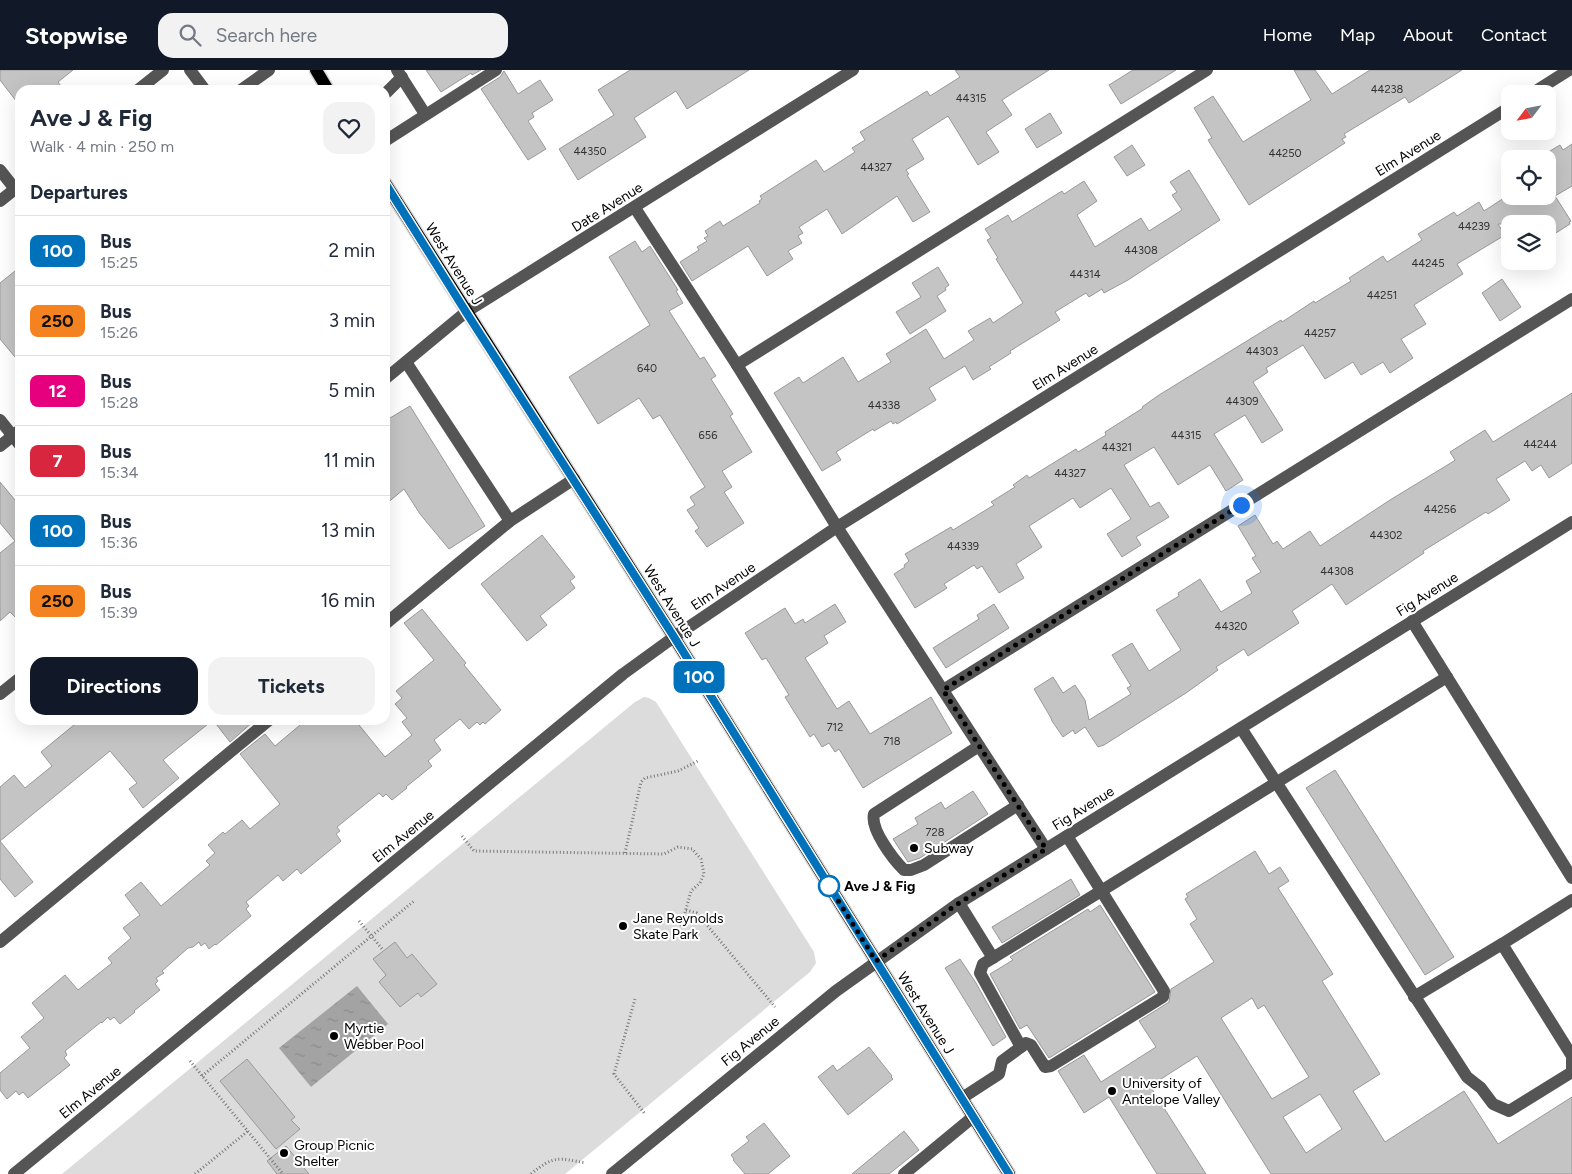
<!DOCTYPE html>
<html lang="en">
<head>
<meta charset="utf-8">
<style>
  :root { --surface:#fff; --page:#f2f2f3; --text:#1f2937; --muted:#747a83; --line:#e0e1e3; --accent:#111827 }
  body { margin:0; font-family:Figtree,sans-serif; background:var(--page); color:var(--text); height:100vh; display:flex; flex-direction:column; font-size:19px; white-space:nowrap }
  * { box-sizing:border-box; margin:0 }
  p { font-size:16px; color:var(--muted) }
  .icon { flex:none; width:28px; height:28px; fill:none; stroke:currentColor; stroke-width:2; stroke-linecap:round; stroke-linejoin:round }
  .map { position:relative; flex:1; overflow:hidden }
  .sheet { position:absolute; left:15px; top:15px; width:375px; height:640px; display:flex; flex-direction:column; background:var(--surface); border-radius:15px; box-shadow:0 5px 20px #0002 }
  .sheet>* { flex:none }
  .badge { padding:0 10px; border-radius:8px; font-size:18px; line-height:32px }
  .needle { width:32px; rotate:238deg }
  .tools { position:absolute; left:1501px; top:15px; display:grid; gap:10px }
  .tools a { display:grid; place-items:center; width:55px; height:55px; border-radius:10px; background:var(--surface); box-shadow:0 5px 20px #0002; font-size:25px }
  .you { position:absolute; width:25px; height:25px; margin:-12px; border:4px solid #fff; border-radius:50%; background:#1a73e8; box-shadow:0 0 0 8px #1a73e833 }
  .map>.badge { position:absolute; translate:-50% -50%; box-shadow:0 0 0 2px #fff }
  h2 { padding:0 15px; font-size:19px; line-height:45px }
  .round { display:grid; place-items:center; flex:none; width:52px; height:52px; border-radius:15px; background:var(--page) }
  .summary { display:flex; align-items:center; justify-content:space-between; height:85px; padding:0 15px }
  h1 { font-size:24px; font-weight:700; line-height:38px }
  .action { display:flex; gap:10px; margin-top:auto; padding:10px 15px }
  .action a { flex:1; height:58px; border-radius:15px; background:var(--accent); color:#fff; font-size:20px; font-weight:700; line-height:58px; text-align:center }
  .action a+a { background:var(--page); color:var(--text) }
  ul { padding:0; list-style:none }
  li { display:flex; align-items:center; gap:15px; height:70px; padding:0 15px; border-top:1px solid var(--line) }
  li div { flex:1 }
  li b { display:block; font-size:19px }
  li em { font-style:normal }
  li .badge { min-width:55px; font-weight:700; text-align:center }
  header { display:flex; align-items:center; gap:30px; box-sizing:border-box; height:70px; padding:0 25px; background:var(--accent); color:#fff }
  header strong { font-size:24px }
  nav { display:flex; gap:28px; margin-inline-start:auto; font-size:18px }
  .search { width:350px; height:45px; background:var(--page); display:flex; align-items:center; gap:12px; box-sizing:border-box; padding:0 18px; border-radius:15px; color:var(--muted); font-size:19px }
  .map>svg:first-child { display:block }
</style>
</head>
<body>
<header>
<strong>Stopwise</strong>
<div class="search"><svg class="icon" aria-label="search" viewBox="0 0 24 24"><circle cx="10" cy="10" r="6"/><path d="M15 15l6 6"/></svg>Search here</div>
<nav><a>Home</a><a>Map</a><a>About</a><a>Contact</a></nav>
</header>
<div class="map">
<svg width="1572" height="1104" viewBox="0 0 1572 1104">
  <defs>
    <pattern id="water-ripples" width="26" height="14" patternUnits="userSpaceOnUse" patternTransform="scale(1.25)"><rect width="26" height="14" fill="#a3a3a3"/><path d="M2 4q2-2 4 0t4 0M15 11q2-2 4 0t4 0" fill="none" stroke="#8b8b8b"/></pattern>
  </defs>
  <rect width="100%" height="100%" fill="#fff"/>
  <polygon fill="#dcdcdc" points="644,627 649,628 656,632 814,882 816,893 810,902 565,1104 62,1104 635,632"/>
  <polygon fill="url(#water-ripples)" points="357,916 388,954 311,1017 279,978"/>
  <g fill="#c4c4c4" stroke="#999" fill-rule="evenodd">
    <polygon points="0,0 73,0 58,12 64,20 20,20 20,36 0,10"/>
    <polygon points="426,0 481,0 472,5 471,3 441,22"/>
    <polygon points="630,0 749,0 687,39 676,21 634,48 646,67 578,110 559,79 614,45 598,20"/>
    <polygon points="955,0 1049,0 1002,30 1012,45 986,62 999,82 978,95 948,46 912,69 924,89 906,100 909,104 907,105 930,142 913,152 897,126 842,164 827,139 799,157 803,163 798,166 802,173 788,181 793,189 767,206 748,176 692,211 680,192 699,180 697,177 707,171 704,168 708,166 705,161 720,151 723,156 760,133 759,131 762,129 760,126 816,90 824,102 855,82 852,78 865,70 860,62 927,21 930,26 960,7"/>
    <polygon points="1133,0 1176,0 1121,34 1109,15"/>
    <polygon points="1294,0 1315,0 1332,24 1370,0 1462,0 1409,33 1405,27 1344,64 1346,67 1342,69 1345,73 1249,135 1208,70 1212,68 1194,38 1213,26 1243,72 1311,30"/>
    <polygon points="504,1 518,24 540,10 553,30 532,43 534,47 528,51 546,79 528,90 481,19 500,7"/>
    <polygon points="1050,43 1062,63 1037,78 1025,59"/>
    <polygon points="1572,74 1572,116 1555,126 1571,151 1569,152 1570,154 1548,168 1548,154 1498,154 1505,165 1457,194 1463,204 1414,235 1426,254 1401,269 1413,288 1390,303 1383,292 1361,305 1353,292 1325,309 1303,275 1266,298 1268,302 1253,312 1283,360 1262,373 1245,345 1214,364 1243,410 1226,421 1210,395 1178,415 1154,377 1124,395 1150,437 1159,432 1169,447 1136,467 1141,475 1122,487 1107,464 1131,449 1111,418 1080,438 1073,428 1029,456 1042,477 1016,494 1024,508 999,523 982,496 977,499 974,495 944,514 947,518 944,520 915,538 894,504 905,497 904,495 909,491 905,484 951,457 953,460 994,435 991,432 1015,417 1013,415 1027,405 1029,408 1076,379 1078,382 1106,365 1105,362 1143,338 1142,337 1159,325 1281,250 1282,252 1314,231 1315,233 1351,211 1349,208 1383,186 1387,192 1422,170 1418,164 1454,142 1457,146 1479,132 1484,141 1507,126 1548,126 1548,89 1541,89 1540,87 1560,75 1563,80"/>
    <polygon points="1132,75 1145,95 1127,106 1114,87"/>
    <polygon points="1189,100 1220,150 1128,210 1104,223 1102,219 1089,227 1086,223 1055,242 1060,250 1010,281 1011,283 989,297 991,299 973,310 965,296 929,318 936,330 897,354 896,352 893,354 891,351 874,361 873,359 836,382 841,390 822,401 774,323 799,307 803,313 843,287 858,312 891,292 886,284 926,259 944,289 974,270 968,261 990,248 993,253 1023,233 996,189 998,188 987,170 991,168 985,159 1008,145 1012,152 1062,121 1064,124 1084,111 1097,131 1077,145 1095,177 1141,148 1149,161 1182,140 1172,125 1177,122 1170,112"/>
    <polygon points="635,171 642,182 650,176 678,220 676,221 683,233 669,241 700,289 704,287 716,306 711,309 733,344 730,346 752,382 722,401 732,417 724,422 744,453 707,477 695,461 699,458 687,440 695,435 690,427 705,417 660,345 653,349 639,328 598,354 569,307 650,255 609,187"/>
    <polygon points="20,197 20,293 0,269 0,213"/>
    <polygon points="938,197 949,215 945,218 946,220 937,226 946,241 910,264 896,242 921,227 912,213"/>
    <polygon points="1502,209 1521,237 1500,251 1482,223"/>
    <polygon points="1572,323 1572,393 1549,408 1541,395 1532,401 1525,391 1496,409 1510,430 1488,444 1486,442 1423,481 1424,483 1346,535 1332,514 1292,541 1299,553 1248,586 1244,579 1216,597 1218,600 1186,623 1104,675 1098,677 1085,657 1075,664 1073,660 1063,667 1052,651 1051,648 1034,619 1053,607 1063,623 1075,615 1085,630 1089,650 1131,624 1127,618 1131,616 1112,585 1132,573 1149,601 1181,580 1156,540 1179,526 1178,523 1200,509 1221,542 1252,523 1246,511 1261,502 1252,488 1256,486 1238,456 1255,445 1273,474 1277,471 1283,479 1310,461 1320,476 1390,430 1454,391 1455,390 1450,382 1485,360 1493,372"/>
    <polygon points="410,336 485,456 449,479 420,444 404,419 385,435 385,351"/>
    <polygon points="0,412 20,436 20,552 10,542 0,551 0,483 15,471 0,453"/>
    <polygon points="542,465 575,507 570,511 575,518 540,546 547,555 527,571 481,514"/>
    <polygon points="835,534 846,552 824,566 828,573 805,588 837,639 849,631 870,664 931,627 952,663 863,718 839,679 835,682 829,673 822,677 814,664 810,667 785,627 789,625 766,588 762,590 745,563 785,538 795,554 803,549 805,553"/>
    <polygon points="994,534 1009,558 946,598 933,578 979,549 977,545"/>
    <polygon points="422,539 466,593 464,595 501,640 485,654 483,652 480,655 477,652 469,659 460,649 434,670 441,680 428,691 432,696 406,717 407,718 392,730 386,724 383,727 379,723 337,757 340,761 336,764 341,771 301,804 297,799 283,811 278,805 246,832 249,836 246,839 251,846 216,875 215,874 209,879 205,873 201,876 199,872 193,877 188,878 162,901 164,903 156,908 158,911 155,914 160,920 134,941 135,942 120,954 114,947 110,950 108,947 102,953 101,952 65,981 67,985 64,988 70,995 28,1028 23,1022 19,1025 16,1021 7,1029 0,1020 0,1003 30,978 21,967 44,948 32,933 65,905 78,920 112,893 108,888 131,868 123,858 140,845 125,825 141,812 161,836 210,795 206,791 215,783 208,775 223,762 225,764 242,750 250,759 280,734 240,684 265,664 275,676 306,650 355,650 385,687 412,665 402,652 407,648 395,634 402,628 396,621 434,590 404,553"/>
    <polygon points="80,650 253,650 254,651 230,672 213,650 163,690 179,708 143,738 129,719 137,713 110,681 0,771 33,812 15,827 0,809 0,717 14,705 25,718 52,696 41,682"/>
    <polygon points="1335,700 1454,887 1425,905 1306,718"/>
    <polygon points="973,721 988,744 920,788 908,792 893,769 918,754 915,748 941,732 945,739"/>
    <path d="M1255,781L1269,804L1280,797L1289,811L1278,818L1333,904L1322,911L1380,1004L1353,1021L1385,1072L1464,1021L1498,1074L1572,1027V1104H1271L1197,986L1150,1016L1206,1104H1157L1109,1027L1084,1043L1058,1001L1084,985L1101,1012L1156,977L1139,951L1169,932L1171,919L1214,892L1190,854L1197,849L1185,829L1188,827L1186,824ZM1252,928L1258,939L1264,935L1309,1007L1272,1029L1221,948ZM1320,1024L1342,1059L1306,1083L1283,1047Z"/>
    <polygon points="1071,809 1080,825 1002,873 992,857"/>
    <polygon points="1100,835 1155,922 1049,988 1027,955 1020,959 990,904 1013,890 1010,887 1088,839 1090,842"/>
    <polygon points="395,872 407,888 412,884 437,914 421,927 418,923 400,937 379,912 386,905 373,889"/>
    <polygon points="960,889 976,913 1006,967 993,976 945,898"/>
    <polygon points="869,977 892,1006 891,1007 893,1009 848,1045 818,1007 833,995 837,1001"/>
    <polygon points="247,989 295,1047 291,1050 300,1059 276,1079 220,1011"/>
    <polygon points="764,1053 790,1086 768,1104 745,1104 733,1090 734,1089 731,1085 749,1071 746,1067"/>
    <polygon points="904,1061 919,1080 889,1104 852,1104"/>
    <polygon points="286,1076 309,1104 277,1104 267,1091"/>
  </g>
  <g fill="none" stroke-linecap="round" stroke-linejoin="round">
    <g stroke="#dbdbdb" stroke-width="15">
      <g id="major">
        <polyline points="316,0 328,20"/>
        <polyline points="385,113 674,567 1009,1104"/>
      </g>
    </g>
    <g stroke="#777" stroke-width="3" stroke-dasharray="1 2.5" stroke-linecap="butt">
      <polyline points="462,766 474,781 664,784 678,777 692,779 701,789 704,804 700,813 691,821 681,857"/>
      <polyline points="625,783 641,712 645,708 678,701 698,691"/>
      <polyline points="686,840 697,843 775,937"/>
      <polyline points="359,851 383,880"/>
      <polyline points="635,929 614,1004 645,1044"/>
      <polyline points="190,991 283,1104"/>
      <polyline points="202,1006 414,831"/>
      <polyline points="195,1104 248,1061"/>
      <path d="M531,1104C554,1085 558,1088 586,1093"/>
    </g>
    <g stroke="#555" stroke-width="12">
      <polyline points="190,0 205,20"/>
      <polyline points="397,0 425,44"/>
      <polyline points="138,20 163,0"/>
      <polyline points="241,20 269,0"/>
      <polyline points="385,24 402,7"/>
      <polyline points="1531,24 1569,0"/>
      <polyline points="385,71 496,0"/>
      <polyline points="0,100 15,119"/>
      <polyline points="0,131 20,115"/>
      <polyline points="635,138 737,295 837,457 1046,779"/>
      <polyline points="406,292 510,451"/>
      <polyline points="737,295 1207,0"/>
      <polyline points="385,309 466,242 853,0"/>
      <polyline points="0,350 20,375"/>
      <polyline points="0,376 20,360"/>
      <polyline points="1412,551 1572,808"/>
      <polyline points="385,554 510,451 574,409"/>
      <polyline points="943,620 1572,229"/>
      <polyline points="0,624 20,608"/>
      <polyline points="1241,658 1467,1007 1481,1018 1493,1034 1509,1041 1572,1002 1572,990"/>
      <path d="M979,676L874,744C870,759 893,789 904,800H911L924,795L1018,735"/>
      <polyline points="1572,830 1502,874 1572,986"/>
      <polyline points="959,833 993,888"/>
      <polyline points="0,872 269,650"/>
      <polyline points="1414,927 1502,874"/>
      <polyline points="1021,977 1026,973 1031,975 1045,997 1051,996 1163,927 1164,921 1067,766"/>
      <polyline points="962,1028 999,1004 1002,991 1021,977 980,903 983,894 1447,607"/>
      <polyline points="14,1104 623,604 674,567 837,457 1510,37"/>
      <polyline points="612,1104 836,921 959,833 1572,452"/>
      <polyline points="904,1104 973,1047"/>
    </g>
    <use href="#major" stroke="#000" stroke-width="12"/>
  </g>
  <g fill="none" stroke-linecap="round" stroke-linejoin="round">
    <g stroke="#fff" stroke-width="11">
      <polyline id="line" points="385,113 466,242 674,567 1009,1104"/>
    </g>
    <use href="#line" stroke="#0072bc" stroke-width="8"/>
    <polyline stroke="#000" stroke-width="5" stroke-dasharray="0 9" points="829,816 876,891 959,833 1046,779 943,620 1241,435"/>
  </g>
  <g fill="#000" stroke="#fff" stroke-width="2">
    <circle cx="914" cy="778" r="5"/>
    <circle cx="623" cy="856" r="5"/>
    <circle cx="334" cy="966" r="5"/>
    <circle cx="1112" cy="1021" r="5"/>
    <circle cx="284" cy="1083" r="5"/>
  </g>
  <circle fill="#fff" stroke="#0072bc" stroke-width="2.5" cx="829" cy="816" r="10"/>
  <g text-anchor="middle" stroke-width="4" stroke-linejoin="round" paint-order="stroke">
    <g font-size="11" fill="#313131">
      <text x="1387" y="23">44238</text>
      <text x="971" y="32">44315</text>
      <text x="590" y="85">44350</text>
      <text x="1285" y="87">44250</text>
      <text x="876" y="101">44327</text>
      <text x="1474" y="160">44239</text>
      <text x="1141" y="184">44308</text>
      <text x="1428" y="197">44245</text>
      <text x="1085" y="208">44314</text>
      <text x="1382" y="229">44251</text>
      <text x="1320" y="267">44257</text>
      <text x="1262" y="285">44303</text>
      <text x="647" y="302">640</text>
      <text x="1242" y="335">44309</text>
      <text x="884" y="339">44338</text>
      <text x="708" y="369">656</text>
      <text x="1186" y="369">44315</text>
      <text x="1540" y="378">44244</text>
      <text x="1117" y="381">44321</text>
      <text x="1070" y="407">44327</text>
      <text x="1440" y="443">44256</text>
      <text x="1386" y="469">44302</text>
      <text x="963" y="480">44339</text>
      <text x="1337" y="505">44308</text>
      <text x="1231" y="560">44320</text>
      <text x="835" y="661">712</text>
      <text x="892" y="675">718</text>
      <text x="935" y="766">728</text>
    </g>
    <g font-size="14" fill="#000" stroke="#fff">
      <text transform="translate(1408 83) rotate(-32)" y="5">Elm Avenue</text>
      <text transform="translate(607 137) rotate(-32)" y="5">Date Avenue</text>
      <text transform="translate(454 194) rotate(58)" y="5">West Avenue J</text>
      <text transform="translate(1065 297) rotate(-32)" y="5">Elm Avenue</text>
      <text transform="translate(723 516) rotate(-34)" y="5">Elm Avenue</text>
      <text transform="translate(1427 524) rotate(-32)" y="5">Fig Avenue</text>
      <text transform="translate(672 536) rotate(58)" y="5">West Avenue J</text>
      <text transform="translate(1083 738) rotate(-32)" y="5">Fig Avenue</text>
      <text transform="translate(403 766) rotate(-39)" y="5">Elm Avenue</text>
      <text transform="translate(926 943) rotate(58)" y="5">West Avenue J</text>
      <text transform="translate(750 971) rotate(-39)" y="5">Fig Avenue</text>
      <text transform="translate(90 1022) rotate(-39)" y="5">Elm Avenue</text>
    </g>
    <g font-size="14" fill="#000" stroke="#fff" text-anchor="start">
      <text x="924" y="783">Subway</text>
      <text x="633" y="853">Jane Reynolds<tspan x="633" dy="16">Skate Park</tspan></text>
      <text x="344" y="963">Myrtie<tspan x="344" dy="16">Webber Pool</tspan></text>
      <text x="1122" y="1018">University of<tspan x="1122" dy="16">Antelope Valley</tspan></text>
      <text x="294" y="1080">Group Picnic<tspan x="294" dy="16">Shelter</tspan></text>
    </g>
    <g font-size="14" font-weight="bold" fill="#000" stroke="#fff" text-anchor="start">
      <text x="844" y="821">Ave J &amp; Fig</text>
    </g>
  </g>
</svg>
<div class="tools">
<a><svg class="needle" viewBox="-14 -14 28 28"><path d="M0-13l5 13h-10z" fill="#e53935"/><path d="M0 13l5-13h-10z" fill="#747a83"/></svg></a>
<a><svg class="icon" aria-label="locate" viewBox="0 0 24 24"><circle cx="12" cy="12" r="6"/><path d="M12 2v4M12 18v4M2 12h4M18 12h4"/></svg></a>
<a><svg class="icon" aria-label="layers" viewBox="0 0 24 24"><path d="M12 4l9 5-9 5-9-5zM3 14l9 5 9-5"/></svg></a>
</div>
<div class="you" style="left:1241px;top:435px"></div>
<b class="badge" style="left:699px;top:607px;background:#0072bc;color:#fff">100</b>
<section class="sheet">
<div class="summary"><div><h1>Ave J &amp; Fig</h1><p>Walk · 4 min · 250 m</p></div><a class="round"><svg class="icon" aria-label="heart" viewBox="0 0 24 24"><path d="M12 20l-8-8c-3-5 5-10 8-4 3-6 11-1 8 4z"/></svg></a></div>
<h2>Departures</h2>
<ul>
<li><span class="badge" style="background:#0072bc;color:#fff">100</span><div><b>Bus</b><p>15:25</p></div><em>2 min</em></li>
<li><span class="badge" style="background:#f58220;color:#111">250</span><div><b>Bus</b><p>15:26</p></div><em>3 min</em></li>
<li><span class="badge" style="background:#e6007e;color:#fff">12</span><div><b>Bus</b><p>15:28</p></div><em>5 min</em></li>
<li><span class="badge" style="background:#d7263d;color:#fff">7</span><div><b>Bus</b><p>15:34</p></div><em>11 min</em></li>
<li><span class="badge" style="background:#0072bc;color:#fff">100</span><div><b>Bus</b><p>15:36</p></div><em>13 min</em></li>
<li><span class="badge" style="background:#f58220;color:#111">250</span><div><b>Bus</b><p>15:39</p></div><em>16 min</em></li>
</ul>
<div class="action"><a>Directions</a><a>Tickets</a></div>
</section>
</div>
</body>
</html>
